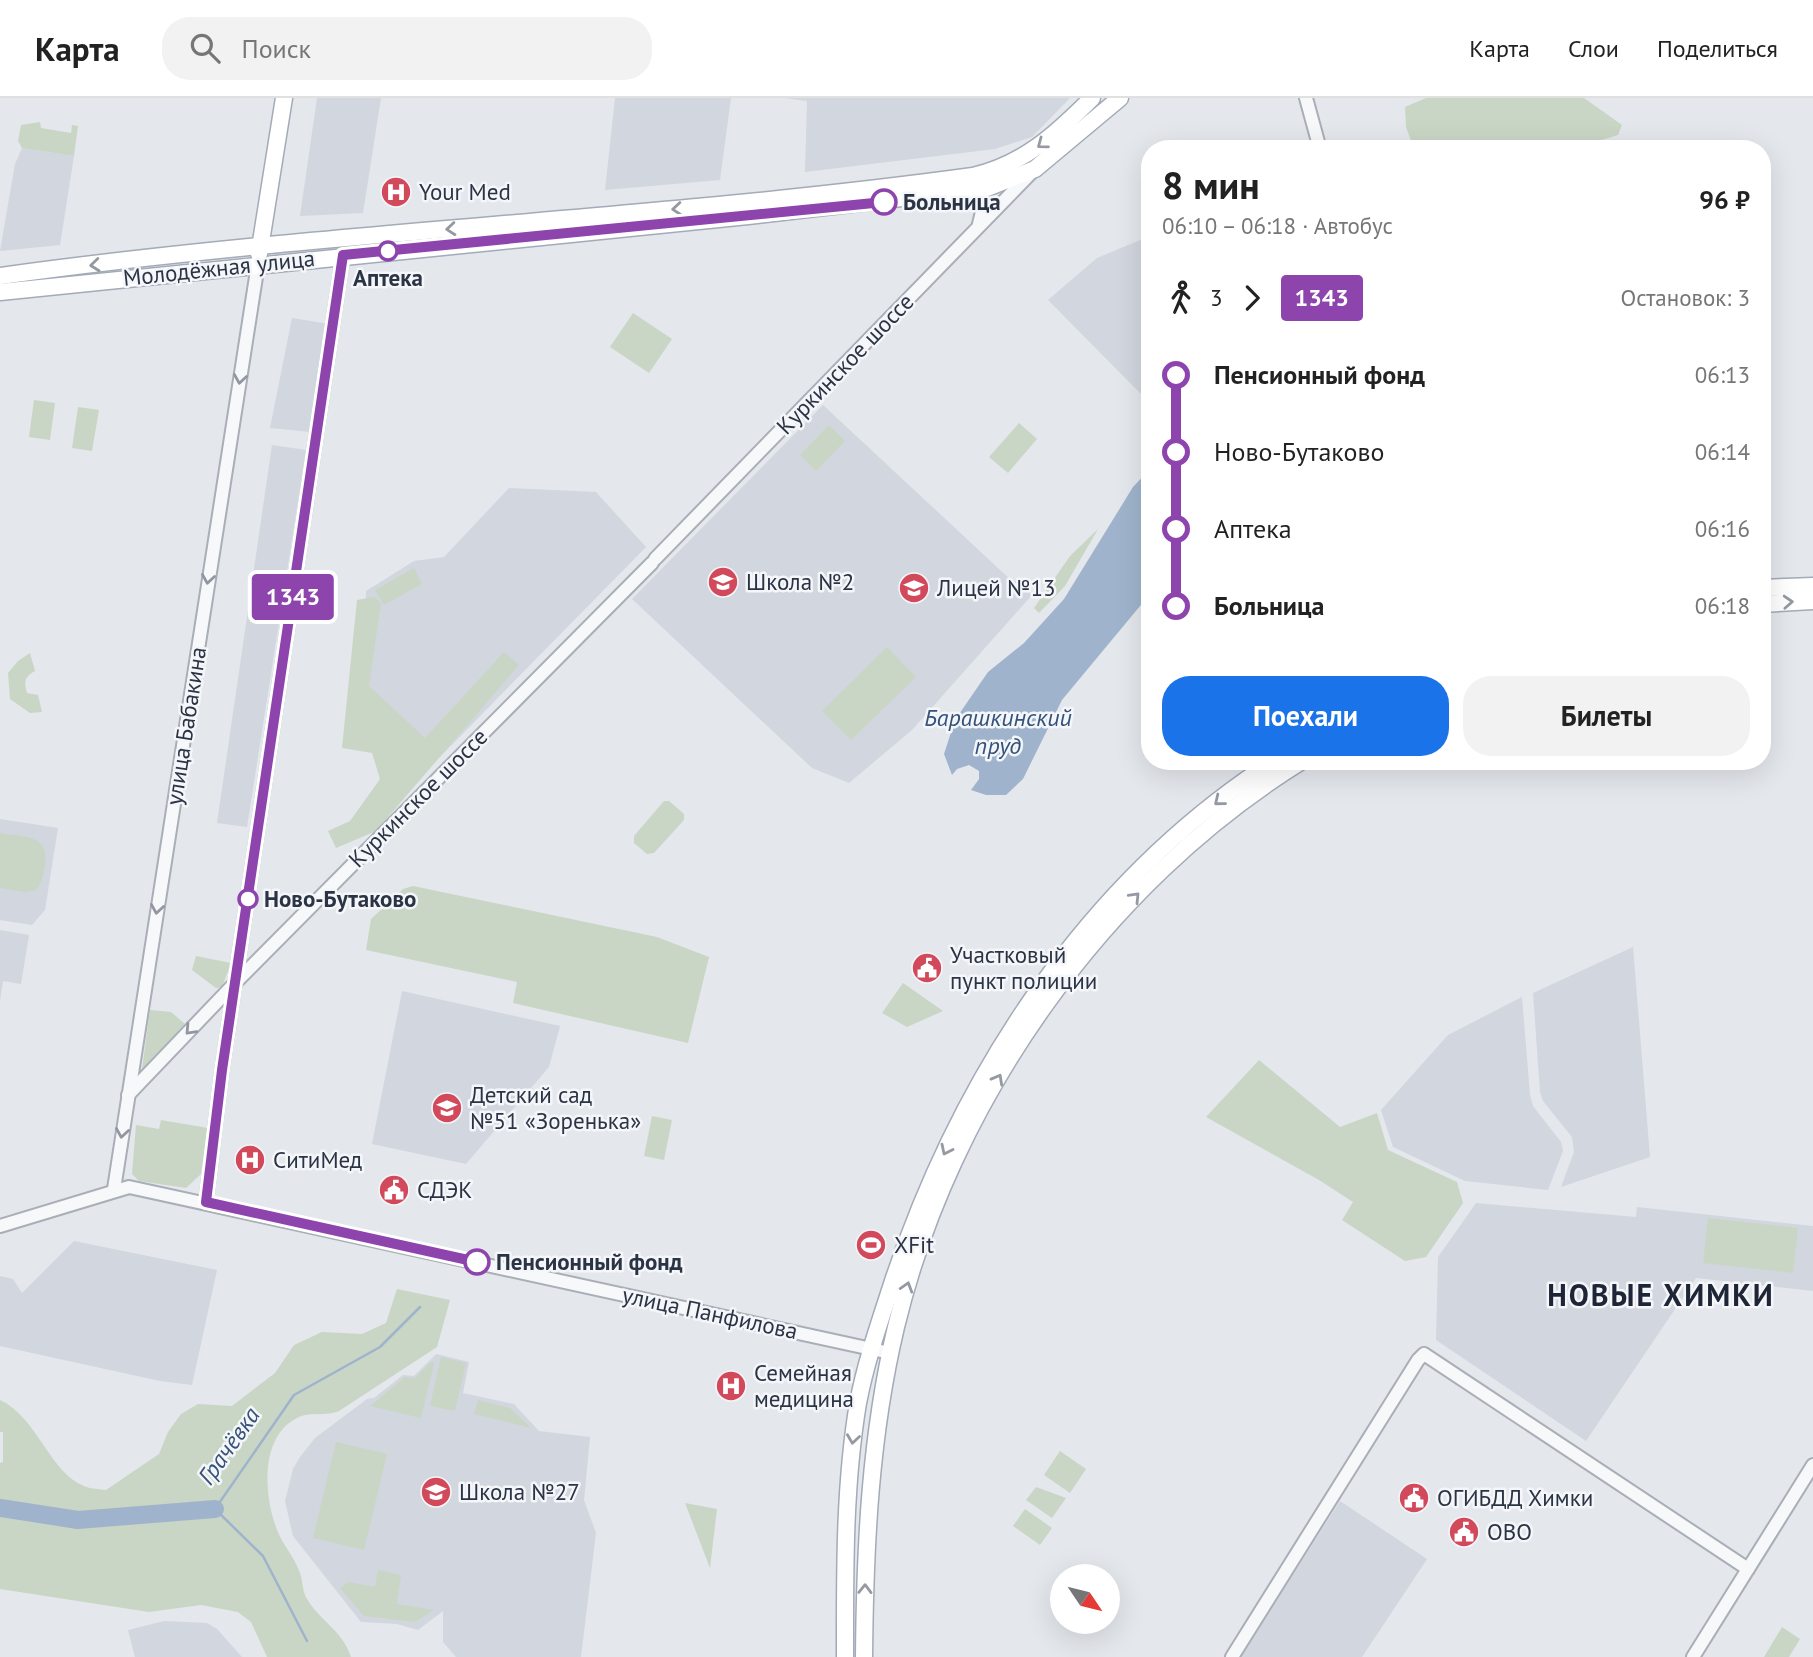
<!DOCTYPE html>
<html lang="ru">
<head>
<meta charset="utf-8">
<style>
  :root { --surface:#fff; --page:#f2f2f2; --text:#222; --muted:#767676; --line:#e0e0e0; --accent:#1a73e8 }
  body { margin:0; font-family:"PT Sans",sans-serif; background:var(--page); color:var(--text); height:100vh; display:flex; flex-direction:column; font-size:26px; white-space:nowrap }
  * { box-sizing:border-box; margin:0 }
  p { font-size:23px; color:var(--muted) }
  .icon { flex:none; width:38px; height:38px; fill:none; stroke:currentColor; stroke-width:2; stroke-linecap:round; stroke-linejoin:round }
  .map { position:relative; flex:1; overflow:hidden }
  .side { position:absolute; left:1141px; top:42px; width:630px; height:630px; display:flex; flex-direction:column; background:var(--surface); border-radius:28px; box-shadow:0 7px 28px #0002 }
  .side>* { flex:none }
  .badge { padding:0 14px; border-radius:5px; font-size:24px; line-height:46px }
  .needle { width:46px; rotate:125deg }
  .fabs { position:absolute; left:1050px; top:1466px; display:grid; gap:14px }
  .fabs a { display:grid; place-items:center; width:70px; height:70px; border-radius:50%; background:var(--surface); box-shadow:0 7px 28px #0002; font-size:35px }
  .map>.badge { position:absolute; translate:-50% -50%; box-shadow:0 0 0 4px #fff }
  .legs { display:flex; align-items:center; gap:10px; height:77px; padding:0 21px; font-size:23px }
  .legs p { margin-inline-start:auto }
  .headline { display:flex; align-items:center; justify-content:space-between; height:119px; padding:0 21px }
  h1 { font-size:38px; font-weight:600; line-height:52px }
  .cta { display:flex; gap:14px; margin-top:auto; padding:14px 21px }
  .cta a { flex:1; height:80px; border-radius:28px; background:var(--accent); color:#fff; font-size:28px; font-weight:600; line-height:80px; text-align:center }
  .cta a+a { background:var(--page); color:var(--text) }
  ul { padding:0 21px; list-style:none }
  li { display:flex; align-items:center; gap:24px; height:77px; font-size:26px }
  li i { display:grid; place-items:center; width:10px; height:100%; margin:0 9px; background:currentColor }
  li i::after { content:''; width:18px; height:18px; margin:-9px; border:5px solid; border-radius:50%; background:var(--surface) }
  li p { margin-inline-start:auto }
  li:first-child i { background:linear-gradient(#0000 50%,currentColor 0) }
  li:last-child i { background:linear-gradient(currentColor 50%,#0000 0) }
  header { display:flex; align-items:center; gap:42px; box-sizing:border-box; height:98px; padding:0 35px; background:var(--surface); border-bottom:2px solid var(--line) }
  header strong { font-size:33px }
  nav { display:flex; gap:38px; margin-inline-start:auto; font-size:24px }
  .search { width:490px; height:63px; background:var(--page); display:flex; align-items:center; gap:18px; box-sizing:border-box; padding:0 24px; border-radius:28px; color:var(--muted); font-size:26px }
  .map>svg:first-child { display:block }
</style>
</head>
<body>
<header>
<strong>Карта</strong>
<div class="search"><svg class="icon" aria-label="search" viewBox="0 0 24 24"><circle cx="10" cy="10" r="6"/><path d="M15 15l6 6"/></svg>Поиск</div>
<nav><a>Карта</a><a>Слои</a><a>Поделиться</a></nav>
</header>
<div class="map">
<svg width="1813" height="1559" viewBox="0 0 1813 1559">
  <rect width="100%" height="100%" fill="#e4e7ec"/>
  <g fill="#d2d6de">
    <polygon points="317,0 381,0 363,115 300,118"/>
    <polygon points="615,0 731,0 720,82 605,92"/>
    <polygon points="784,0 1070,0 1032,39 995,51 805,74 807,3"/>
    <polygon points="22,50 74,58 60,147 0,153 15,66"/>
    <polygon points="1150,138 1150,299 1147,302 1048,202 1097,160"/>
    <polygon points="292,220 329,226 311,334 270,330"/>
    <polygon points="823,307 1013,484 1017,482 1032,497 912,632 849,685 812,670 632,501"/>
    <polygon points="272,347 306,352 247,729 217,725"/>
    <polygon points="509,390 596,394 646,449 433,666 362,592 366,493 414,463 444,459"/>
    <polygon points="0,721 58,730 45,812 32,827 0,822"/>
    <polygon points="0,832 29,837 21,886 3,883 0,903"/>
    <polygon points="1633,849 1650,1059 1561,1089 1574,1054 1572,1039 1543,1003 1540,994 1533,895"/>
    <polygon points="402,893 560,928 549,969 466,1066 372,1046"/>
    <polygon points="1522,899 1530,997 1533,1008 1561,1044 1563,1053 1548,1092 1465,1083 1393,1049 1381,1012 1448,937"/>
    <polygon points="1476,1105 1636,1119 1637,1109 1813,1128 1813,1193 1696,1180 1586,1343 1436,1242 1438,1159"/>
    <polygon points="74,1143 217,1172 192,1287 160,1283 0,1248 0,1178 13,1181 22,1195"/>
    <polygon points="436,1256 469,1264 463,1295 514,1306 539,1333 590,1339 584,1402 596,1435 581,1559 456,1559 443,1544 443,1513 418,1532 397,1526 361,1524 293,1438 285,1403 293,1371 300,1359 315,1340 367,1301 374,1300 403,1277 414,1278"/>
    <polygon points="1340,1403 1427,1461 1362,1559 1241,1559"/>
    <polygon points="164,1523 207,1525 217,1531 242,1559 135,1559 128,1532"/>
  </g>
  <g fill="#c9d6c5">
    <polygon points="1426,0 1584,0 1622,27 1618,37 1572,51 1414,51 1406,29 1405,9"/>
    <polygon points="40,24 41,30 71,35 72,27 78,28 74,58 22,50 18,43 21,27"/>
    <polygon points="633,215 672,241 649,275 610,249"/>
    <polygon points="34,302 55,305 50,342 29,339"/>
    <polygon points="78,309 99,312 92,353 72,350"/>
    <polygon points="1019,325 1037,341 1008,375 989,359"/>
    <polygon points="829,327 845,343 816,373 800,357"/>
    <polygon points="1098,431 1065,488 1039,515 1034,510 1070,458"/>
    <polygon points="414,470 422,486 384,507 375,492"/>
    <polygon points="375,499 381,505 369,588 425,640 504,554 519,567 376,733 336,750 328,733 350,723 380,681 372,655 342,650 357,502"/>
    <polygon points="887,549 916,579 851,642 822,613"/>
    <path d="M30,555L35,573C24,579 24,584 27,595L38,597L42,614L30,615L10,601L8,575L18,563Z"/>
    <polygon points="664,703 669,703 684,716 684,722 654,755 647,756 634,745 634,738"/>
    <path d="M0,735C23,739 50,736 45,766C43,777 43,783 36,792L26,794L0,790Z"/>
    <polygon points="413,788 657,839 709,859 688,945 513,905 517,884 366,852 371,821 403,791"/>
    <polygon points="196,858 231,865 222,889 216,890 192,872"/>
    <polygon points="903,885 943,913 907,929 882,915"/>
    <polygon points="150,912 171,914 185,926 142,971"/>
    <polygon points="1259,962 1340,1029 1377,1015 1388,1052 1457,1084 1463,1105 1426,1159 1405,1163 1342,1122 1353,1104 1319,1082 1206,1019"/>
    <polygon points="652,1018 672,1022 664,1062 644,1058"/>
    <polygon points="161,1022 208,1030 201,1076 186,1090 139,1083 132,1076 136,1027 159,1031"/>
    <polygon points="1708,1120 1798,1130 1793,1175 1703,1165"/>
    <path d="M397,1191L450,1202L437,1249L339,1313C325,1319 309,1313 297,1320C259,1339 264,1398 277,1432C283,1447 295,1460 300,1475C303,1483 302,1493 307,1501C321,1524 343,1533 351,1559H267L251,1524L238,1514L201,1507L149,1514L0,1491V1365L3,1364V1334H0V1302C37,1319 50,1375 84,1388C90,1391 99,1391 106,1392L159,1356L168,1334L181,1316L198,1306L232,1308L275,1275L294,1247L322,1234L362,1236L386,1225Z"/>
    <polygon points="441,1259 466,1265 455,1313 430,1308"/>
    <polygon points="431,1264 434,1265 421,1320 370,1308 405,1279 415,1280"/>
    <polygon points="478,1302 510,1310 531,1330 474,1316"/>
    <polygon points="336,1344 387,1356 364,1452 313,1440"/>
    <polygon points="1060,1353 1086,1371 1070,1395 1044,1377"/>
    <polygon points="1036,1389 1066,1400 1052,1420 1026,1402"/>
    <polygon points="685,1405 717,1411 710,1470"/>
    <polygon points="1025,1411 1052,1430 1040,1447 1013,1428"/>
    <polygon points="378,1472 401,1477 397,1506 434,1512 415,1524 364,1518 340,1490 349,1484 375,1489"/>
    <polygon points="1782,1529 1800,1541 1789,1559 1764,1559"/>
  </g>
  <polygon fill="#9fb4cc" points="1150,371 1150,496 1062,602 1023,681 1006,697 986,697 971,692 979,681 979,673 969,667 957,671 952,677 944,656 955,622 988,574 1024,545 1064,501 1133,389"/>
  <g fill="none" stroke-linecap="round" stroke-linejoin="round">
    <polyline stroke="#9fb4cc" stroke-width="2.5" points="307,1543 263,1458 215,1411 294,1297 380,1249 420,1209"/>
    <polyline stroke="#9fb4cc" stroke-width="18" points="0,1410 78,1422 215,1411"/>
    <g stroke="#a9aeb7" stroke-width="16">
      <g id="minor">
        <polyline points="1306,0 1320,51"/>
        <polyline points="969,92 980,98 983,110 979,126"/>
        <polyline points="655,461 1031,75"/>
        <polyline points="128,997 237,883 652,465"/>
        <polyline points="114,1091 258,166"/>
        <polyline points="206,1104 222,972 343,157"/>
        <polyline points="0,1128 129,1089 890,1255"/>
        <polyline points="1232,1559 1418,1262 1424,1256 1748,1471"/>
        <polyline points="1693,1559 1813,1367"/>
      </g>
    </g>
    <g stroke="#a3abb8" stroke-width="19">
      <g id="major">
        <polyline points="259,156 284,0"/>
        <path d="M0,178C323,133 650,122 973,78C1024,66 1056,36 1092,0"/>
        <polyline points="0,194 748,118 987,90 1035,71 1120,0"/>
        <polyline points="1762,490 1813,488"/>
        <polyline points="1762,506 1813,503"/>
        <path d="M845,1559C845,1474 844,1389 858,1305C866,1263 880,1223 893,1183C962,976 1088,783 1274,663"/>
        <path d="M864,1559C865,1447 870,1338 896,1229C950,1003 1104,785 1302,663"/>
      </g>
    </g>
    <use href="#minor" stroke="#f7f8fa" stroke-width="12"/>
    <use href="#major" stroke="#fff" stroke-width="16"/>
  </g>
  <defs><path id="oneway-chevron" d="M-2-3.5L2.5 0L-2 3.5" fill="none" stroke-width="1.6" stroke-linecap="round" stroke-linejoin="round" transform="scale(1.75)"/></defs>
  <g stroke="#959aa2">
    <use href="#oneway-chevron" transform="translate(1042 46) rotate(143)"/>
    <use href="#oneway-chevron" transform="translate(677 111) rotate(175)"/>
    <use href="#oneway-chevron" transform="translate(451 131) rotate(175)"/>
    <use href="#oneway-chevron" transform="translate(95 167) rotate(174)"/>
    <use href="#oneway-chevron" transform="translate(1788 504) rotate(-3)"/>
    <use href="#oneway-chevron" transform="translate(1219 703) rotate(141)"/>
    <use href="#oneway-chevron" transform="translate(1135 799) rotate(-46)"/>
    <use href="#oneway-chevron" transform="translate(998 981) rotate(-61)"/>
    <use href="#oneway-chevron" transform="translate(946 1052) rotate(116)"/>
    <use href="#oneway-chevron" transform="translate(907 1189) rotate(-73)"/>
    <use href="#oneway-chevron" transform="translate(853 1341) rotate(98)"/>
    <use href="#oneway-chevron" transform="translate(865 1491) rotate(-89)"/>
  </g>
  <g stroke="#9196a0">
    <use href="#oneway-chevron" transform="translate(240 281) rotate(99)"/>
    <use href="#oneway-chevron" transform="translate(208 481) rotate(99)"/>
    <use href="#oneway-chevron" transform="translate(157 811) rotate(99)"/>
    <use href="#oneway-chevron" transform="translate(190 932) rotate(133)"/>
    <use href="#oneway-chevron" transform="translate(122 1035) rotate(99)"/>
  </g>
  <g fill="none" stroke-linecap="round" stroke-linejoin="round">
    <g stroke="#fff" stroke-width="16">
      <polyline id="line-1" points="477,1164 206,1104 222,972 343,157 884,104"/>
    </g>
    <use href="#line-1" stroke="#8e44ad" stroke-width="10"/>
  </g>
  <defs>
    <g id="hospital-disc" transform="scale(1.575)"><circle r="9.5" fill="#d1495b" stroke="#f4f6f9"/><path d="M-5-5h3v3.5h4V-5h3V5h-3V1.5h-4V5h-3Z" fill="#fff"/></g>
    <g id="school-disc" transform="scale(1.575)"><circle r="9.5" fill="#d1495b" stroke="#f4f6f9"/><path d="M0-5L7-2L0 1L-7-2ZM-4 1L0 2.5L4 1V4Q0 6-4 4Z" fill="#fff"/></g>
    <g id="civic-disc" transform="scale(1.575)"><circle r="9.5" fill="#d1495b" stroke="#f4f6f9"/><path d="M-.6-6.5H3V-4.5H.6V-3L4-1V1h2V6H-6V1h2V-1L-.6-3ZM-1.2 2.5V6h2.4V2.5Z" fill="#fff"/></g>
    <g id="stadium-disc" transform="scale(1.575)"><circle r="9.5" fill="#d1495b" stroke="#f4f6f9"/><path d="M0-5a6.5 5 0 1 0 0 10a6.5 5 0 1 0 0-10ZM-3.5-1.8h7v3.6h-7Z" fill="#fff"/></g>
  </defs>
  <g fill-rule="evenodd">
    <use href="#hospital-disc" x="396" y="94"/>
    <use href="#school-disc" x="723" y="484"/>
    <use href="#school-disc" x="914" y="490"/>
    <use href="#civic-disc" x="927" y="870"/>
    <use href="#school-disc" x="447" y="1010"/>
    <use href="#hospital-disc" x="250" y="1062"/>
    <use href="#civic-disc" x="394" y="1092"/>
    <use href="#stadium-disc" x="871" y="1147"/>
    <use href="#hospital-disc" x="731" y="1288"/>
    <use href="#school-disc" x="436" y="1394"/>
    <use href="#civic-disc" x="1414" y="1400"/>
    <use href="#civic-disc" x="1464" y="1434"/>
  </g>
  <g fill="#fff" stroke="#8e44ad" stroke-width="3.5">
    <circle cx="884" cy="104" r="12"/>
    <circle cx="388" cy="153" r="9"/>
    <circle cx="248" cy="801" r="9"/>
    <circle cx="477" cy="1164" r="12"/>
  </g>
  <g text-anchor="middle" stroke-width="5" stroke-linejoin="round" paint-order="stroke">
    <g font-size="23" fill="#2b3445" stroke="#f4f6f9" text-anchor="start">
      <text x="419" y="102">Your Med</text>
      <text x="746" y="492">Школа №2</text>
      <text x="937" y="498">Лицей №13</text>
      <text x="950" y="865">Участковый<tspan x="950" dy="26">пункт полиции</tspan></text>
      <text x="470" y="1005">Детский сад<tspan x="470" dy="26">№51 «Зоренька»</tspan></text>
      <text x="273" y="1070">СитиМед</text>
      <text x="417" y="1100">СДЭК</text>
      <text x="894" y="1155">XFit</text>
      <text x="754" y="1283">Семейная<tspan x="754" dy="26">медицина</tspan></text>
      <text x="459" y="1402">Школа №27</text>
      <text x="1437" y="1408">ОГИБДД Химки</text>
      <text x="1487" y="1442">ОВО</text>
    </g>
    <g font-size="23" font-weight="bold" fill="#2b3445" stroke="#f4f6f9" text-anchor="start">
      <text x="903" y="112">Больница</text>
      <text x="388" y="188" text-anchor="middle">Аптека</text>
      <text x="264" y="809">Ново-Бутаково</text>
      <text x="496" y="1172">Пенсионный фонд</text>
    </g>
    <g font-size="23" fill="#2b3445" stroke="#f4f6f9">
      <text transform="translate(219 170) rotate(-6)" y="8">Молодёжная улица</text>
      <text transform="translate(845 266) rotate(-46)" y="8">Куркинское шоссе</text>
      <text transform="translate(186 628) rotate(-81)" y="8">улица Бабакина</text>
      <text transform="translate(418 700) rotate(-45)" y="8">Куркинское шоссе</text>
      <text transform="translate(710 1215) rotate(12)" y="8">улица Панфилова</text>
    </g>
    <g font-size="24" font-style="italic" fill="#34527a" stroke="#f4f6f9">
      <text x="998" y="628">Барашкинский<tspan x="998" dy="28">пруд</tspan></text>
      <text transform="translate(229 1348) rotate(-55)" y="8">Грачёвка</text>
    </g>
    <g font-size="30" font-weight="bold" letter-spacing="2" fill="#1d2536" stroke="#f4f6f9">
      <text x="1661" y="1208">НОВЫЕ ХИМКИ</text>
    </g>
  </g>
</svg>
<div class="fabs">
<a><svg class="needle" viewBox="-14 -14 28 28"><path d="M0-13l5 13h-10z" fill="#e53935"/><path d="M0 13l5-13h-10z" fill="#767676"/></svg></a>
</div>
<b class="badge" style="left:293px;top:499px;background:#8e44ad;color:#fff">1343</b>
<section class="side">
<div class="headline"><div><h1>8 мин</h1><p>06:10 – 06:18 · Автобус</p></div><b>96 ₽</b></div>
<div class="legs"><svg class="icon" aria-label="walk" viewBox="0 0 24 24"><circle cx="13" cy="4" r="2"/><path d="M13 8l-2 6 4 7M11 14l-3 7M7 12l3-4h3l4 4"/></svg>3<svg class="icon" aria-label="forward" viewBox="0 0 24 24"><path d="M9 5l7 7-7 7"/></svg><b class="badge" style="background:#8e44ad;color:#fff">1343</b><p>Остановок: 3</p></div>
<ul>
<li><i style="color:#8e44ad"></i><b>Пенсионный фонд</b><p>06:13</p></li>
<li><i style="color:#8e44ad"></i><span>Ново-Бутаково</span><p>06:14</p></li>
<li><i style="color:#8e44ad"></i><span>Аптека</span><p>06:16</p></li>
<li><i style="color:#8e44ad"></i><b>Больница</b><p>06:18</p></li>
</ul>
<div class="cta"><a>Поехали</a><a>Билеты</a></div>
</section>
</div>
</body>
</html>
